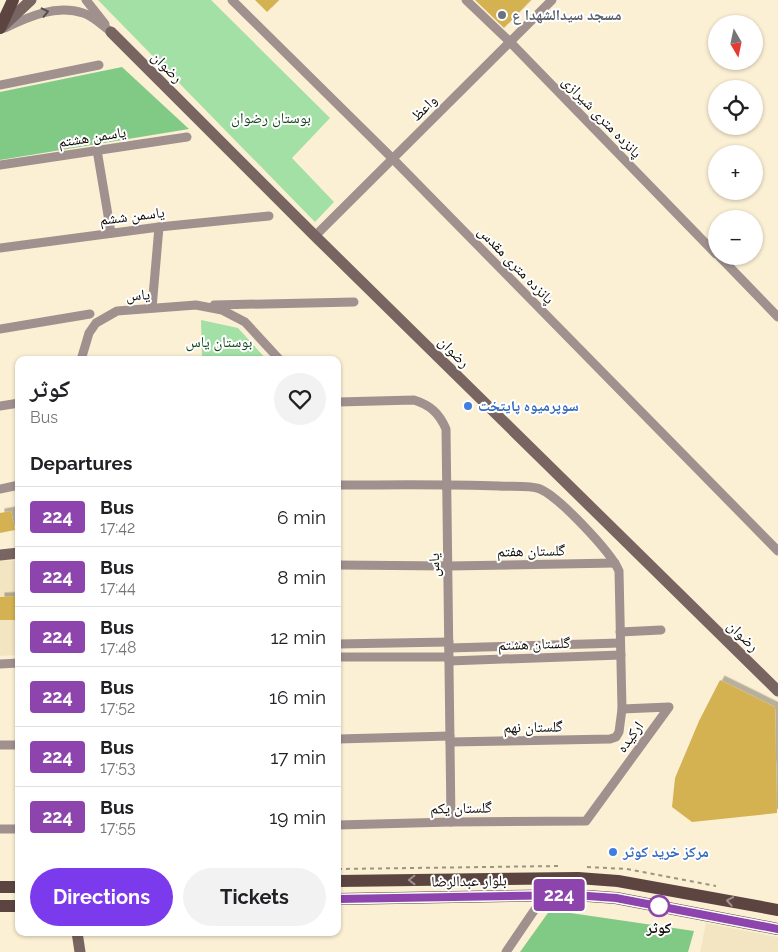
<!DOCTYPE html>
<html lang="en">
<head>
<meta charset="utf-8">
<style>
  :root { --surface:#fff; --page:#f2f2f2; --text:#202124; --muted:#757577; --line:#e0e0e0; --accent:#7c3aed }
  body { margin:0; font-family:Raleway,"Noto Naskh Arabic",sans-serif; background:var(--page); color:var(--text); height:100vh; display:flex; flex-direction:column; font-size:19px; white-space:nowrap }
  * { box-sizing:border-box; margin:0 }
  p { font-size:16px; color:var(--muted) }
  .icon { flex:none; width:28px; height:28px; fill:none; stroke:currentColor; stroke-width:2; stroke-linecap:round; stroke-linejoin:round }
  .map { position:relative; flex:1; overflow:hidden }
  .drawer { position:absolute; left:15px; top:356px; width:326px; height:580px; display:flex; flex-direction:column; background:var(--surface); border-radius:10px; box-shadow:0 1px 4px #0004 }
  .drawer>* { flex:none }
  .badge { padding:0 10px; border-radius:4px; font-size:18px; line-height:32px }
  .needle { width:32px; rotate:171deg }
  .controls { position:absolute; left:708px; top:15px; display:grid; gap:10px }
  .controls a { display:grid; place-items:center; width:55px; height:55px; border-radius:50%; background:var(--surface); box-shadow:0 1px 4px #0004; font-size:25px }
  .map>.badge { position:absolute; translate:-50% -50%; box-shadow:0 0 0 2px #fff }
  h2 { padding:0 15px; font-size:19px; line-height:45px }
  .round { display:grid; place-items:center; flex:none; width:52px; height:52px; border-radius:26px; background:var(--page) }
  .head { display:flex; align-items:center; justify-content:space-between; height:85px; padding:0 15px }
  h1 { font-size:24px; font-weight:700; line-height:38px }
  .primary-button { display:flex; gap:10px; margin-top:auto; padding:10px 15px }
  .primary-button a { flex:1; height:58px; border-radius:30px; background:var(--accent); color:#fff; font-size:20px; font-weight:700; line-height:58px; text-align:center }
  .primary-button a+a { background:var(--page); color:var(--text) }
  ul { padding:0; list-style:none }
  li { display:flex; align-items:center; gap:15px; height:60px; padding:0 15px; border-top:1px solid var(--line) }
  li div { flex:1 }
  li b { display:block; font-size:19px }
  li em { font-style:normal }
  li .badge { min-width:55px; font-weight:700; text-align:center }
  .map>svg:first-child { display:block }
</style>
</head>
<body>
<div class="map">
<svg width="778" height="952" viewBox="0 0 778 952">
  <defs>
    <filter id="shadow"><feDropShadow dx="4.5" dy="-4.5" stdDeviation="0" flood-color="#0004"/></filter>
  </defs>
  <rect width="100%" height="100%" fill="#fbf0d4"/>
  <g fill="#f3e5c2">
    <polygon points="0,560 19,561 19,655 0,656"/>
    <polygon points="706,923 778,937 778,952 700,952"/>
  </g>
  <g fill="#a2e0a5">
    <polygon points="98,0 211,0 330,118 292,158 334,202 315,222"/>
    <polygon points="201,320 238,328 267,360 202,360"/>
  </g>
  <g fill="#81ca85">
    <polygon points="122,67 189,129 0,160 0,92"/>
    <polygon points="550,910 694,931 688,952 520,952"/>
  </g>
  <g fill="#d5b251" filter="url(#shadow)">
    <polygon points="255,0 279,0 267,12"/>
    <polygon points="475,0 531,0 504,28"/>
    <polygon points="11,511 15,530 0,533 0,513"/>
    <polygon points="19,596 19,620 0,620 0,597"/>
    <polygon points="720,680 775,707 777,813 692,822 672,807 675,778 699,721"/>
  </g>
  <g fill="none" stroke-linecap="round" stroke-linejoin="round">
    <g stroke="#9c9380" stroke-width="2" stroke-dasharray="4 4" stroke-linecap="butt">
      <polyline points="587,867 627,869 716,886"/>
      <polyline points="338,869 560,866"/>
    </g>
    <g stroke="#a0918f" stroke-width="9">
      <polyline points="86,0 105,24"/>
      <polyline points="232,0 393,159 778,551"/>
      <polyline points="466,0 510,42 716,254"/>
      <path d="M5,28C28,17 56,4 83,13C93,16 103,26 111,32"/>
      <polyline points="0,85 99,65"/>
      <polyline points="97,150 111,233"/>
      <polyline points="0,165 187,137"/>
      <polyline points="315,236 552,0"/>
      <polyline points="0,248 159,227 269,216"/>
      <polyline points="719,256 778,317"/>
      <polyline points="214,305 354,302"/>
      <polyline points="152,308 159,227"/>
      <polyline points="0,329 90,314"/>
      <polyline points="81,360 89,333 96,323 117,311 196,305 222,310 245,322 280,360"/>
      <path d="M338,402L414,400C430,405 439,413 446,429L451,822"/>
      <polyline points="0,406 19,403"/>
      <path d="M338,485C391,485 445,484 499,486C510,487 530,485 540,489C559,497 611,552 619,571L622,709L619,732L616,737L610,739L450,742"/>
      <polyline points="0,489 19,485"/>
      <polyline points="338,565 448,566 615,563"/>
      <polyline points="620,632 661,630"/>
      <polyline points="338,644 449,642"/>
      <polyline points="449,648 620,643"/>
      <polyline points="338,657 449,657"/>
      <polyline points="449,661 621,655"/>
      <polyline points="0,664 19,663"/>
      <polyline points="338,739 450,736"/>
      <polyline points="0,745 19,745"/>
      <polyline points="338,825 451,822 586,821 669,707 622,709"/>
      <polyline points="0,829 19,829"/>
      <polyline points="506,952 544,896"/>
    </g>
    <g stroke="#786461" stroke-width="11">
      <polyline points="1,28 31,0"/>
      <polyline points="111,32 315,236 778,691"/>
      <polyline points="0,555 19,553"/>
      <polyline points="77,932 80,952"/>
    </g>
    <g stroke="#5c4541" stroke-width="12">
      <polyline points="0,28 13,0"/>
      <polyline points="338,881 578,878 618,881 778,910"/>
      <polyline points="0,887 19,887"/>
      <polyline points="338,899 574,895 616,898 778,929"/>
      <polyline points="0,906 19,906"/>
    </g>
  </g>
  <defs><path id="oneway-chevron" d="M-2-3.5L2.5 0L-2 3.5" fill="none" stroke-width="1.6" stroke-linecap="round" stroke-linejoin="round" transform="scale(1.25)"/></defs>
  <use stroke="#584e4a" href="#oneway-chevron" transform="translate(45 12) rotate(-13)"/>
  <g stroke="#9d8f8d">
    <use href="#oneway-chevron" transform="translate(412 880) rotate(179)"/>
    <use href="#oneway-chevron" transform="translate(730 901) rotate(-170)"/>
  </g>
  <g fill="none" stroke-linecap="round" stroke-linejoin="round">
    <g stroke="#fff" stroke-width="11">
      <polyline id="line" points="338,899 574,895 616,898 778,929"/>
    </g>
    <use href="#line" stroke="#8e44ad" stroke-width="8"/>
  </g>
  <circle fill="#6b7280" stroke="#fff" stroke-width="2" cx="502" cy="15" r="5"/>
  <g fill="#3f7fe0" stroke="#fff" stroke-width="2">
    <circle cx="468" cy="406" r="5"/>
    <circle cx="613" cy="852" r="5"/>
  </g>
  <circle fill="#fff" stroke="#8e44ad" stroke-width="2.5" cx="659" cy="906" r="10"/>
  <g text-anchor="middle" stroke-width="4" stroke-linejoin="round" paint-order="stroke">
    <g font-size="15" font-weight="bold" fill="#5b616d" stroke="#fff" text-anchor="start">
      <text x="512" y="20">مسجد سیدالشهدا ع</text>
    </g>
    <g font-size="15" fill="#0f0b04" stroke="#fff">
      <text transform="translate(167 67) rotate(45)" y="5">رضوان</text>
      <text transform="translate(424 108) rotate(-45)" y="5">واعظ</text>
      <text transform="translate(602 117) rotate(46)" y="5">پانزده متری شیرازی</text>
      <text transform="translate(92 137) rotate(-9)" y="5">یاسمن هشتم</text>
      <text transform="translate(132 216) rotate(-7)" y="5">یاسمن ششم</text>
      <text transform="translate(516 265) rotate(46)" y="5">پانزده متری مقدس</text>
      <text transform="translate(138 295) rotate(-4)" y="5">یاس</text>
      <text transform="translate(454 352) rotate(45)" y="5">رضوان</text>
      <text transform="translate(531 551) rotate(-1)" y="5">گلستان هفتم</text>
      <text transform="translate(434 565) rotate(-91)" y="5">یاس</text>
      <text transform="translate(743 636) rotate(44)" y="5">رضوان</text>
      <text transform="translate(534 644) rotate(-2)" y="5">گلستان هشتم</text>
      <text transform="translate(533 727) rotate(-1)" y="5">گلستان نهم</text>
      <text transform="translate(630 737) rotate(-54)" y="5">ارکیده</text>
      <text transform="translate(461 808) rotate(-1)" y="5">گلستان یکم</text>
      <text transform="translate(469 881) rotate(-1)" y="5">بلوار عبدالرضا</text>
    </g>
    <g font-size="15" fill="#114519" stroke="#fff">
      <text x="271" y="123">بوستان رضوان</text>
      <text x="219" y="347">بوستان یاس</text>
    </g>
    <g font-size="15" font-weight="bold" fill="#366cbe" stroke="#fff" text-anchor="start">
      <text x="478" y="411">سوپرمیوه پایتخت</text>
      <text x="623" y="857">مرکز خرید کوثر</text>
    </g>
    <g font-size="15" font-weight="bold" fill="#0f0b04" stroke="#fff">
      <text x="659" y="933">کوثر</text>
    </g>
  </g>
</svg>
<div class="controls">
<a><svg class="needle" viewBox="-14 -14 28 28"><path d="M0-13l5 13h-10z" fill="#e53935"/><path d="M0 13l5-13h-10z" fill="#757577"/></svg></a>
<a><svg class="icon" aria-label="locate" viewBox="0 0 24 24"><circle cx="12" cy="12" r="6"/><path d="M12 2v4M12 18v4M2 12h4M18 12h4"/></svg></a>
<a>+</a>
<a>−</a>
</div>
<b class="badge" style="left:559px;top:895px;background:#8e44ad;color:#fff">224</b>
<section class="drawer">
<div class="head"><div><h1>کوثر</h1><p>Bus</p></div><a class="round"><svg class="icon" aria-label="heart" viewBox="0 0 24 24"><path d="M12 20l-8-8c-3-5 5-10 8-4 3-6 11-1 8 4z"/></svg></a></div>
<h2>Departures</h2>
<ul>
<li><span class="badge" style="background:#8e44ad;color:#fff">224</span><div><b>Bus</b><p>17:42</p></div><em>6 min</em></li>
<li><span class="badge" style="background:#8e44ad;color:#fff">224</span><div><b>Bus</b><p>17:44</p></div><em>8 min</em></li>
<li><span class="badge" style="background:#8e44ad;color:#fff">224</span><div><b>Bus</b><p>17:48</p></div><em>12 min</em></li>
<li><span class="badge" style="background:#8e44ad;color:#fff">224</span><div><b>Bus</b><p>17:52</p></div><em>16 min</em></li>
<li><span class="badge" style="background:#8e44ad;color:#fff">224</span><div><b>Bus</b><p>17:53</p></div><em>17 min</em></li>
<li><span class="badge" style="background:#8e44ad;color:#fff">224</span><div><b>Bus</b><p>17:55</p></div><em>19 min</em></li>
</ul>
<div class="primary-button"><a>Directions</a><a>Tickets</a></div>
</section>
</div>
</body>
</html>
